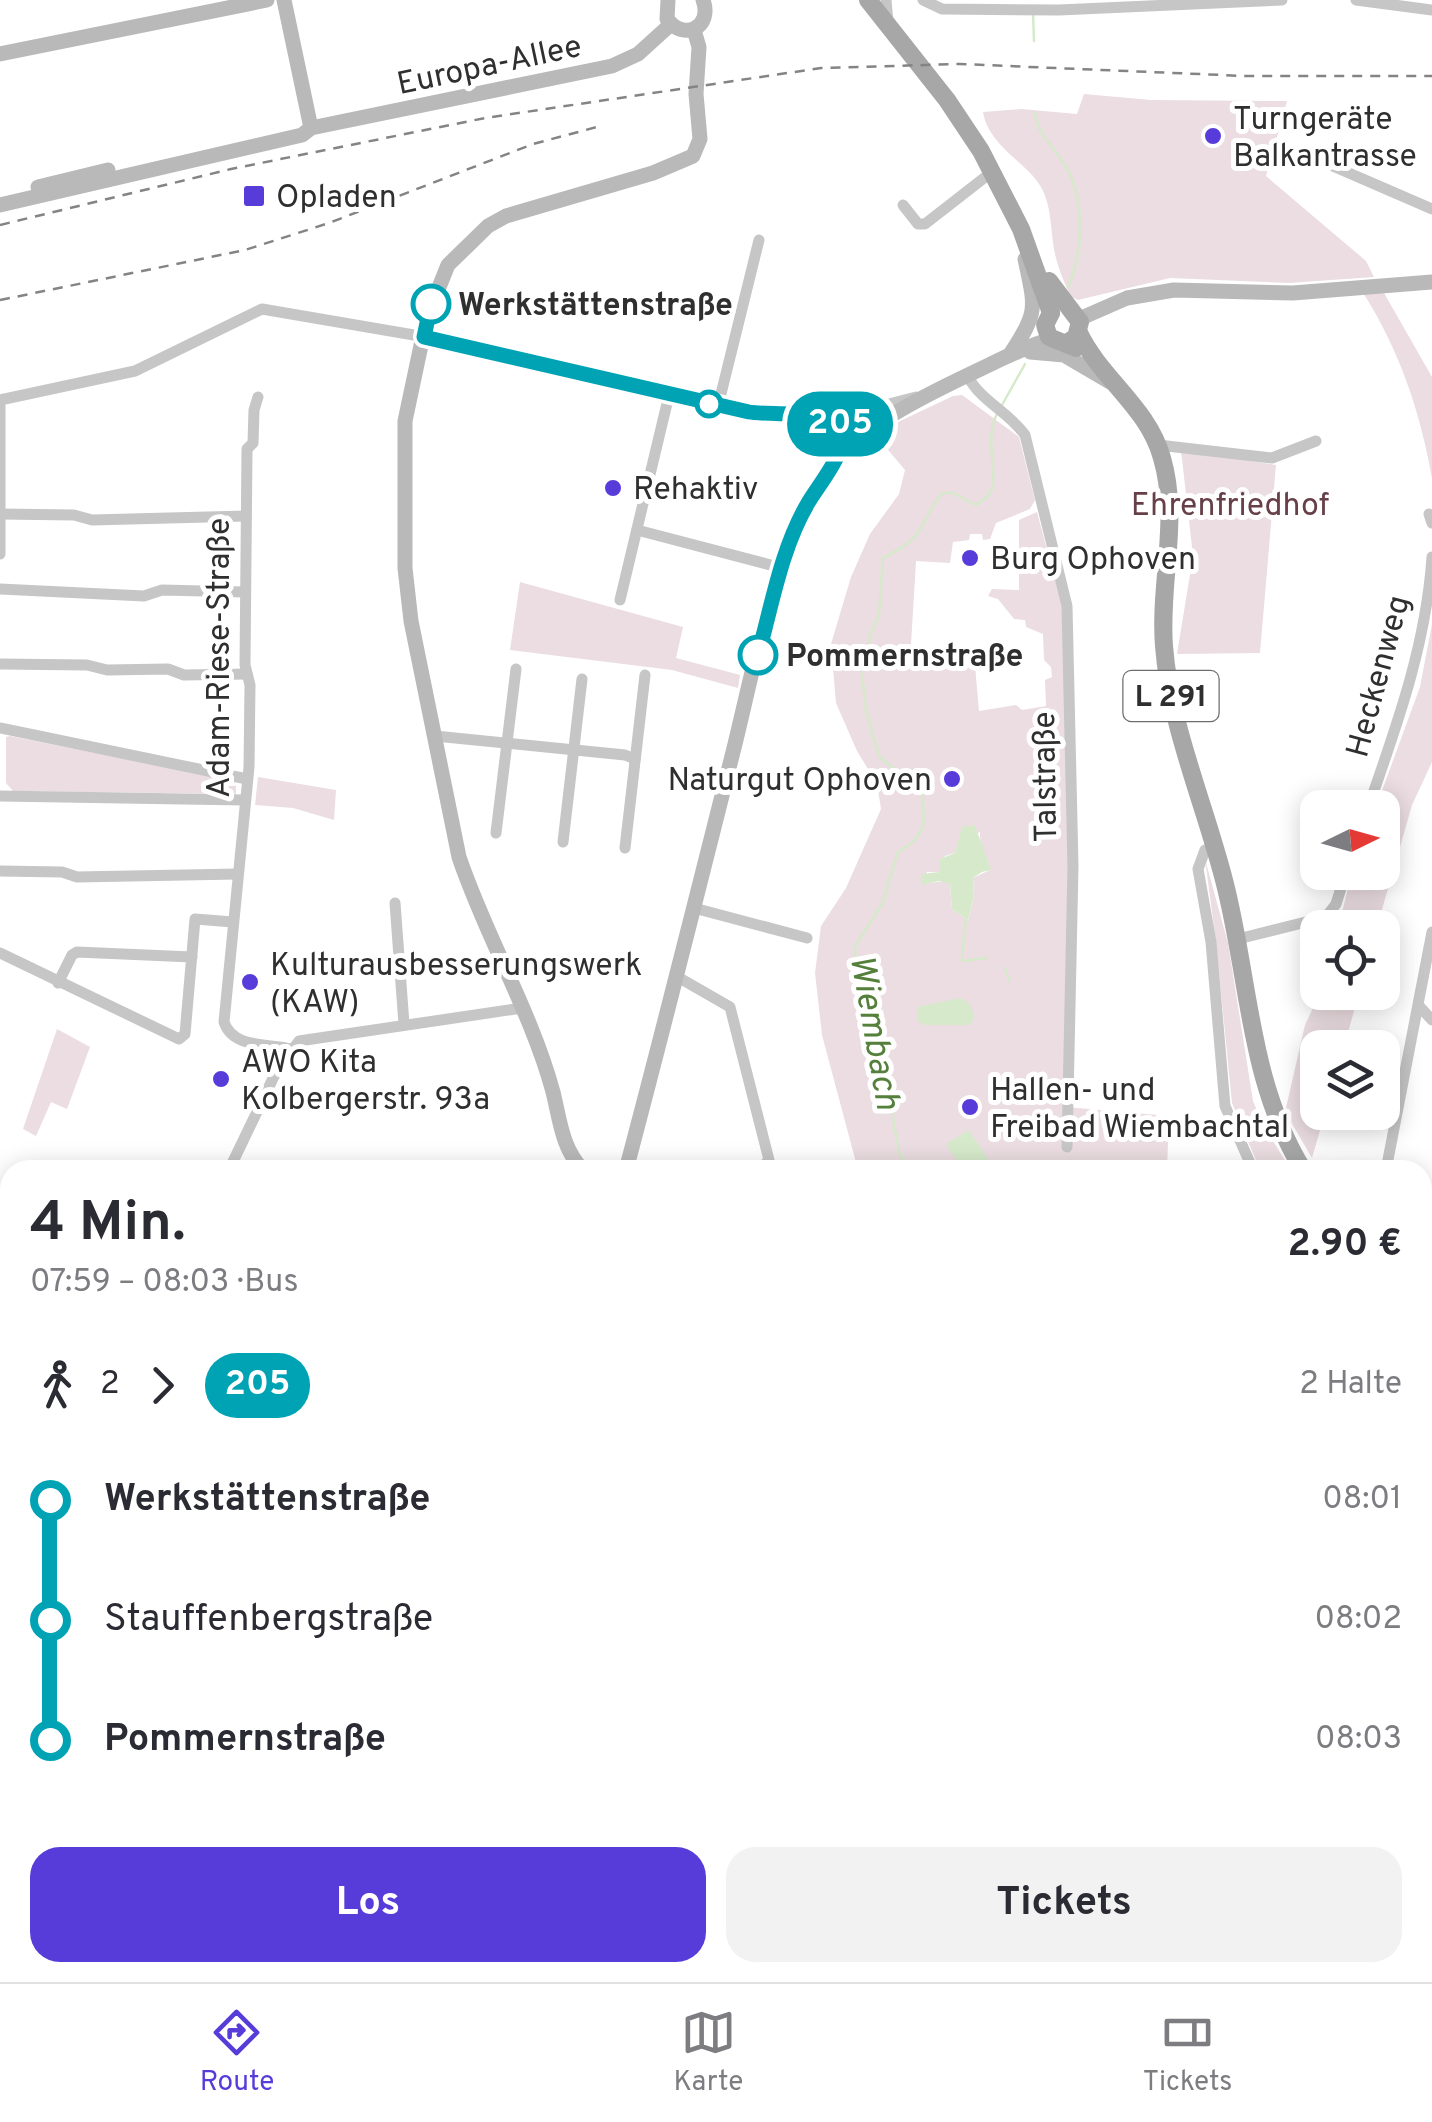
<!DOCTYPE html>
<html lang="de">
<head>
<meta charset="utf-8">
<style>
  :root { --surface:#fff; --page:#f2f2f3; --text:#2b2b33; --muted:#7c7c81; --line:#e1e1e2; --accent:#573cda }
  body { margin:0; font-family:Overpass,sans-serif; background:var(--page); color:var(--text); height:100vh; display:flex; flex-direction:column; font-size:38px; white-space:nowrap }
  * { box-sizing:border-box; margin:0 }
  p { font-size:32px; color:var(--muted) }
  .icon { flex:none; width:55px; height:55px; fill:none; stroke:currentColor; stroke-width:2; stroke-linecap:round; stroke-linejoin:round }
  .map { position:relative; flex:1; overflow:hidden }
  .sheet { position:absolute; left:0px; top:1160px; width:1432px; height:822px; display:flex; flex-direction:column; background:var(--surface); border-radius:30px 30px 0 0; box-shadow:0 5px 25px #0003 }
  .sheet>* { flex:none }
  .badge { padding:0 20px; border-radius:32px; font-size:35px; line-height:65px }
  .needle { width:65px; rotate:85deg }
  .buttons { position:absolute; left:1300px; top:790px; display:grid; gap:20px }
  .buttons a { display:grid; place-items:center; width:100px; height:100px; border-radius:20px; background:var(--surface); box-shadow:0 5px 25px #0003; font-size:50px }
  .map>.badge { position:absolute; translate:-50% -50%; box-shadow:0 0 0 5px #fff }
  .legs { display:flex; align-items:center; gap:15px; height:110px; padding:0 30px; font-size:32px }
  .legs p { margin-inline-start:auto }
  .head { display:flex; align-items:center; justify-content:space-between; height:170px; padding:0 30px }
  h1 { font-size:55px; font-weight:700; line-height:75px }
  .cta { display:flex; gap:20px; margin-top:auto; padding:20px 30px }
  .cta a { flex:1; height:115px; border-radius:30px; background:var(--accent); color:#fff; font-size:40px; font-weight:700; line-height:115px; text-align:center }
  .cta a+a { background:var(--page); color:var(--text) }
  ul { padding:0 30px; list-style:none }
  li { display:flex; align-items:center; gap:35px; height:120px; font-size:38px }
  li i { display:grid; place-items:center; width:15px; height:100%; margin:0 12px; background:currentColor }
  li i::after { content:''; width:25px; height:25px; margin:-12px; border:8px solid; border-radius:50%; background:var(--surface) }
  li p { margin-inline-start:auto }
  li:first-child i { background:linear-gradient(#0000 50%,currentColor 0) }
  li:last-child i { background:linear-gradient(currentColor 50%,#0000 0) }
  .tabs { display:flex; justify-content:space-around; align-items:center; height:140px; border-top:2px solid var(--line); background:var(--surface); font-size:28px; color:var(--muted) }
  .tabs a { display:grid; justify-items:center; gap:5px }
  .tabs .active { color:var(--accent) }
  .map>svg:first-child { display:block }
</style>
</head>
<body>
<div class="map">
<svg width="1432" height="1982" viewBox="0 0 1432 1982">
  <rect width="100%" height="100%" fill="#fff"/>
  <g fill="#ebdde1" fill-rule="evenodd">
    <path d="M1084,94L1151,100L1287,101L1266,176L1366,261L1374,277L1289,283L1170,278L1078,300L1070,296C1065,283 1059,271 1056,258C1049,231 1054,204 1037,181C1021,160 988,143 983,112L1021,109L1077,114Z"/>
    <path d="M1384,293L1432,377V478C1420,411 1400,352 1364,294Z"/>
    <path d="M962,395L1019,437L1035,500L1030,509L996,523L990,539L983,540L982,534H970L969,540L953,542L950,563L916,561L910,661L975,666L979,711L1016,705L1022,710L1046,706L1045,680L1052,677L1051,667L1044,660L1043,634L1026,627L1025,620L1014,619L998,599L988,596L992,589L1019,590V520L1037,512L1062,606L1069,867L1066,1107L1169,1116L1167,1170H858L822,1035L815,973L821,926L846,888L881,809L877,784L857,751L836,703L831,644L851,577L870,534L899,494L905,470L878,438L898,422L953,396ZM980,832C979,847 988,856 990,870L973,878L974,896L968,920L952,909L950,884L944,881L923,884L927,872H939L945,856L955,853L958,843Z"/>
    <polygon points="1181,450 1276,465 1260,653 1177,654 1193,556"/>
    <polygon points="520,582 683,627 676,658 740,675 738,688 672,670 510,650"/>
    <polygon points="1432,624 1432,762 1412,805 1377,927 1338,928 1352,873 1382,872 1382,808 1376,807 1420,687"/>
    <polygon points="10,736 221,778 222,785 236,786 236,794 13,791 6,783 6,737"/>
    <polygon points="258,777 336,790 334,820 293,808 255,805"/>
    <polygon points="1205,859 1228,943 1253,1101 1262,1123 1291,1170 1260,1170 1232,1103 1216,942"/>
    <polygon points="1320,993 1359,993 1344,1047 1318,1048 1318,1112 1325,1113 1312,1158 1285,1112 1305,1025"/>
    <polygon points="57,1029 90,1047 67,1109 51,1102 36,1136 23,1129"/>
    <polygon points="1382,1972 1385,1982 724,1982 719,1973"/>
  </g>
  <g fill="#d6eacb">
    <path d="M974,825C977,829 989,864 991,870L982,872L973,878L974,896L968,920L952,909L950,884L939,881L922,885L921,874L939,872L940,859L955,853L962,827Z"/>
    <path d="M960,998C970,1002 973,1008 974,1019L969,1025H925L918,1021V1007Z"/>
    <polygon points="969,1130 995,1170 962,1170 946,1144"/>
  </g>
  <g fill="none" stroke-linecap="round" stroke-linejoin="round">
    <g stroke="#d6eacb" stroke-width="2.5">
      <polyline points="1033,12 1034,41"/>
      <path d="M1035,113C1038,134 1049,142 1061,159C1086,193 1084,250 1068,287"/>
      <polyline points="1002,405 1025,364"/>
      <polyline points="964,933 966,919"/>
      <polyline points="964,936 962,961 986,958"/>
      <polyline points="1005,968 1009,981"/>
      <path d="M915,1170L900,1156L884,1073L876,1062L854,948L882,904L898,852C933,832 923,817 921,781L892,767L879,756L866,711L862,673L871,633L879,615L883,558C899,550 912,543 921,528C929,515 932,503 943,493H953L976,505C980,501 986,499 989,494C1001,478 982,440 998,412"/>
      <polyline points="847,1982 847,1972"/>
      <polyline points="1044,1982 1044,1972"/>
    </g>
    <g stroke="#c6c6c6" stroke-width="11">
      <polyline points="886,0 888,22"/>
      <polyline points="923,0 942,9 1059,10 1282,0"/>
      <polyline points="1356,0 1432,10"/>
      <polyline points="1312,157 1432,209"/>
      <polyline points="903,205 918,224 925,224 993,171"/>
      <path d="M967,375C981,402 1008,411 1025,435L1067,606L1073,866L1067,1147"/>
      <path d="M258,397L254,410L253,443L247,449L245,665L250,685L249,767L224,1022C233,1049 269,1043 291,1049"/>
      <polyline points="0,400 135,371 262,309 443,340 749,412 792,416 868,414 879,424"/>
      <polyline points="0,405 0,554"/>
      <polyline points="718,406 759,240"/>
      <polyline points="862,411 916,397"/>
      <path d="M830,415C846,425 841,443 838,460"/>
      <polyline points="1158,445 1272,458 1316,441"/>
      <polyline points="0,514 74,515 92,520 246,516"/>
      <polyline points="1429,514 1432,523"/>
      <polyline points="637,530 782,568"/>
      <polyline points="0,589 144,596 162,590 245,592"/>
      <polyline points="620,600 669,395"/>
      <polyline points="0,664 87,665 107,670 168,669 184,675 247,674"/>
      <polyline points="0,728 247,779"/>
      <polyline points="435,736 625,755 635,759"/>
      <polyline points="0,796 245,800"/>
      <path d="M1368,808C1397,725 1426,645 1432,557"/>
      <polyline points="496,833 516,669"/>
      <polyline points="563,842 582,679"/>
      <polyline points="1215,846 1205,850 1198,869 1211,942 1225,1106 1253,1170"/>
      <polyline points="625,848 645,675"/>
      <polyline points="0,871 62,872 77,877 238,874"/>
      <polyline points="395,903 404,1024"/>
      <polyline points="694,908 807,938"/>
      <polyline points="1238,939 1326,917 1336,904 1346,872"/>
      <polyline points="0,953 179,1039 185,1034 195,919 233,922"/>
      <polyline points="676,976 730,1007 769,1160 759,1170"/>
      <polyline points="58,983 72,955 77,952 192,957"/>
      <polyline points="1420,1007 1432,1020"/>
      <polyline points="229,1170 277,1070 299,1041 522,1008"/>
      <polyline points="1386,1170 1432,932"/>
      <polyline points="0,1503 10,1490"/>
      <polyline points="0,1621 10,1629"/>
      <polyline points="0,1751 10,1748"/>
      <polyline points="1422,1810 1432,1846"/>
      <polyline points="0,1936 10,1969"/>
      <polyline points="715,1972 720,1982"/>
      <polyline points="1345,1972 1348,1982"/>
      <polyline points="394,1982 413,1972"/>
    </g>
    <g stroke="#b9b9b9" stroke-width="15">
      <polyline points="284,0 311,128"/>
      <path d="M668,0L667,19C684,42 713,27 703,0"/>
      <polyline points="0,54 267,0"/>
      <polyline points="38,187 108,170"/>
      <polyline points="0,205 302,135 311,128 612,66 638,54 670,25"/>
      <polyline points="1079,319 1127,298 1174,290 1293,293 1432,282"/>
      <polyline points="1030,352 1064,355 1110,382"/>
      <path d="M1011,353C1039,311 1035,307 1025,259"/>
      <path d="M583,1170C562,1149 560,1120 553,1092C531,1011 486,937 459,857L411,621L405,568V421L427,317L448,265L488,226L506,216L653,173L693,156L700,139L696,94L699,47L694,30"/>
      <path d="M626,1170C663,1031 698,891 733,752C755,665 776,537 832,467C868,423 918,399 968,375C996,362 1023,347 1052,339"/>
      <polyline points="0,1200 10,1204"/>
      <polyline points="501,1982 503,1972"/>
    </g>
    <g stroke="#a7a7a7" stroke-width="18">
      <polyline points="868,0 947,100 981,151 1021,229 1051,313"/>
      <polyline points="1049,281 1080,322 1076,337 1067,343"/>
      <polyline points="1051,313 1045,325 1049,337 1076,348"/>
      <path d="M1079,333C1101,379 1148,407 1162,458C1180,520 1159,583 1164,646C1170,726 1204,802 1224,880C1250,980 1248,1080 1303,1170"/>
      <polyline points="1422,1336 1432,1349"/>
    </g>
    <g stroke="#848484" stroke-width="2.5" stroke-dasharray="10 8" stroke-linecap="butt">
      <polyline points="0,225 231,169 485,118 821,68 960,64 1245,76 1432,76"/>
      <polyline points="0,300 245,250 329,223 533,144 597,127"/>
    </g>
  </g>
  <g fill="none" stroke-linecap="round" stroke-linejoin="round">
    <g stroke="#fff" stroke-width="22">
      <path id="line-1" d="M431,304L424,337L749,412C765,415 832,412 838,421C855,445 819,483 808,503C781,549 772,605 758,655"/>
    </g>
    <use href="#line-1" stroke="#00a3b4" stroke-width="15"/>
  </g>
  <g fill="#573cda" stroke="#fff" stroke-width="4">
    <circle cx="1213" cy="136" r="10"/>
    <rect x="242" y="184" width="24" height="24" rx="5"/>
    <circle cx="613" cy="488" r="10"/>
    <circle cx="970" cy="558" r="10"/>
    <circle cx="952" cy="779" r="10"/>
    <circle cx="250" cy="982" r="10"/>
    <circle cx="221" cy="1079" r="10"/>
    <circle cx="970" cy="1107" r="10"/>
  </g>
  <g fill="#fff" stroke="#00a3b4" stroke-width="5">
    <circle cx="431" cy="304" r="18"/>
    <circle cx="709" cy="404" r="12"/>
    <circle cx="758" cy="655" r="18"/>
  </g>
  <g text-anchor="middle" stroke-width="10" stroke-linejoin="round" paint-order="stroke">
    <rect fill="#fff" stroke="#6d6d6d" stroke-width="2.5" x="1123.5" y="671" width="95" height="50" rx="8"/>
    <g font-size="30" font-weight="bold" fill="#2f2f2f">
      <text x="1171" y="706">L 291</text>
    </g>
    <g font-size="32" fill="#2f2f2f" stroke="#fff">
      <text transform="translate(489 64) rotate(-12)" y="11">Europa-Allee</text>
      <text transform="translate(218 658) rotate(-90)" y="11">Adam-Riese-Straße</text>
      <text transform="translate(1377 676) rotate(-75)" y="11">Heckenweg</text>
      <text transform="translate(1044 777) rotate(-91)" y="11">Talstraße</text>
    </g>
    <g font-size="32" fill="#2f2f2f" stroke="#fff" text-anchor="start">
      <text x="1233" y="129">Turngeräte<tspan x="1233" dy="37">Balkantrasse</tspan></text>
      <text x="276" y="207">Opladen</text>
      <text x="633" y="499">Rehaktiv</text>
      <text x="990" y="569">Burg Ophoven</text>
      <text x="932" y="790" text-anchor="end">Naturgut Ophoven</text>
      <text x="270" y="975">Kulturausbesserungswerk<tspan x="270" dy="37">(KAW)</tspan></text>
      <text x="241" y="1072">AWO Kita<tspan x="241" dy="37">Kolbergerstr. 93a</tspan></text>
      <text x="990" y="1100">Hallen- und<tspan x="990" dy="37">Freibad Wiembachtal</tspan></text>
    </g>
    <g font-size="32" font-weight="bold" fill="#2f2f2f" stroke="#fff" text-anchor="start">
      <text x="458" y="315">Werkstättenstraße</text>
      <text x="786" y="666">Pommernstraße</text>
    </g>
    <g font-size="32" fill="#673f48" stroke="#fff">
      <text x="1230" y="515">Ehrenfriedhof</text>
    </g>
    <g font-size="35" font-style="italic" fill="#55803c" stroke="#fff">
      <text transform="translate(876 1032) rotate(80)" y="12">Wiembach</text>
    </g>
  </g>
</svg>
<div class="buttons">
<a><svg class="needle" viewBox="-14 -14 28 28"><path d="M0-13l5 13h-10z" fill="#e53935"/><path d="M0 13l5-13h-10z" fill="#7c7c81"/></svg></a>
<a><svg class="icon" aria-label="locate" viewBox="0 0 24 24"><circle cx="12" cy="12" r="6"/><path d="M12 2v4M12 18v4M2 12h4M18 12h4"/></svg></a>
<a><svg class="icon" aria-label="layers" viewBox="0 0 24 24"><path d="M12 4l9 5-9 5-9-5zM3 14l9 5 9-5"/></svg></a>
</div>
<b class="badge" style="left:840px;top:424px;background:#00a3b4;color:#fff">205</b>
<section class="sheet">
<div class="head"><div><h1>4 Min.</h1><p>07:59 – 08:03 · Bus</p></div><b>2.90 €</b></div>
<div class="legs"><svg class="icon" aria-label="walk" viewBox="0 0 24 24"><circle cx="13" cy="4" r="2"/><path d="M13 8l-2 6 4 7M11 14l-3 7M7 12l3-4h3l4 4"/></svg>2<svg class="icon" aria-label="forward" viewBox="0 0 24 24"><path d="M9 5l7 7-7 7"/></svg><b class="badge" style="background:#00a3b4;color:#fff">205</b><p>2 Halte</p></div>
<ul>
<li><i style="color:#00a3b4"></i><b>Werkstättenstraße</b><p>08:01</p></li>
<li><i style="color:#00a3b4"></i><span>Stauffenbergstraße</span><p>08:02</p></li>
<li><i style="color:#00a3b4"></i><b>Pommernstraße</b><p>08:03</p></li>
</ul>
<div class="cta"><a>Los</a><a>Tickets</a></div>
</section>
</div>
<nav class="tabs">
<a class="active"><svg class="icon" aria-label="directions" viewBox="0 0 24 24"><path d="M12 3l9 9-9 9-9-9zM9 14v-3h6M13 9l2 2-2 2"/></svg>Route</a>
<a><svg class="icon" aria-label="map" viewBox="0 0 24 24"><path d="M3 6l6-2 6 2 6-2v14l-6 2-6-2-6 2zM9 4v14M15 6v14"/></svg>Karte</a>
<a><svg class="icon" aria-label="tickets" viewBox="0 0 24 24"><path d="M3 7h18v10H3zM15 7v10"/></svg>Tickets</a>
</nav>
</body>
</html>
